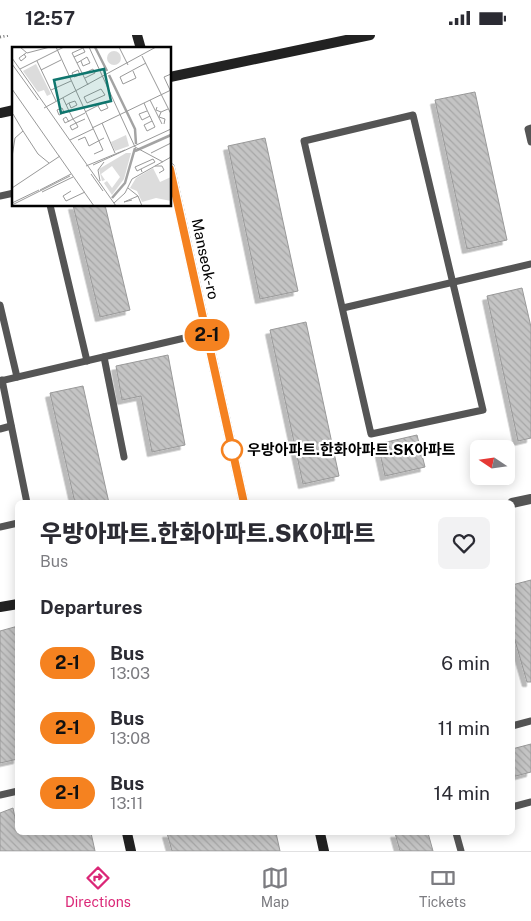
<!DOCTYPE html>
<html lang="en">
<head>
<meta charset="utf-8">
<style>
  :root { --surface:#fff; --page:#f2f2f3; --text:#2b2b33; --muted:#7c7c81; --line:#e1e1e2; --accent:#db2777 }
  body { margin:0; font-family:"Public Sans","Noto Sans KR",sans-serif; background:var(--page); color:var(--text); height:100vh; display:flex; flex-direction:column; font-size:19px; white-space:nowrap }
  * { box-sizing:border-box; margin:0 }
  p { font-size:16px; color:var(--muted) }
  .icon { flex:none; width:28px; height:28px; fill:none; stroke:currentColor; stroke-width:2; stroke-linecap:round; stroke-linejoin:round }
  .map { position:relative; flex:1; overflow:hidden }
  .drawer { position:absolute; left:15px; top:465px; width:500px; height:335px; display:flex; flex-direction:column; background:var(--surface); border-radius:8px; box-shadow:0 2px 12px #0003 }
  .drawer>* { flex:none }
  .badge { padding:0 10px; border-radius:16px; font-size:18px; line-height:32px }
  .needle { width:32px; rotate:283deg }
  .buttons { position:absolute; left:470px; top:405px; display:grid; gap:10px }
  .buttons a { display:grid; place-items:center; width:45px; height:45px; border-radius:8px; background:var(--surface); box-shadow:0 2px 12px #0003; font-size:25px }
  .map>.badge { position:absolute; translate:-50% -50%; box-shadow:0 0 0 2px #fff }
  h2 { padding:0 25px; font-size:19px; line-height:45px }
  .round { display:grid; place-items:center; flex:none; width:52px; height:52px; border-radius:8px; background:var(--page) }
  .head { display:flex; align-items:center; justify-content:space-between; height:85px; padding:0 25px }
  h1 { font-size:24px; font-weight:800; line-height:38px }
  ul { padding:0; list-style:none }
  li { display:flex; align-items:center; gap:15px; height:65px; padding:0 25px }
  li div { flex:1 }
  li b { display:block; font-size:19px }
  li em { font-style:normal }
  li .badge { min-width:55px; font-weight:700; text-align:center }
  .status { display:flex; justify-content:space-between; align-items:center; height:35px; padding:0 25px; background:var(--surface); direction:ltr }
  .status svg { height:14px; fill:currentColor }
  .dock { display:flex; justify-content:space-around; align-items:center; height:70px; border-top:1px solid var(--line); background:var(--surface); font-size:14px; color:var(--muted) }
  .dock a { display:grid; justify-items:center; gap:2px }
  .dock .selected { color:var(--accent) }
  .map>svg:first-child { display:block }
</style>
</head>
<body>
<div class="status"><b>12:57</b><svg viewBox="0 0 49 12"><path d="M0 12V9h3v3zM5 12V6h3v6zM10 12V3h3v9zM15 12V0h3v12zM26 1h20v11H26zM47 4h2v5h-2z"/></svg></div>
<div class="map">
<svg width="531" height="816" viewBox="0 0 531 816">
  <defs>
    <pattern id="building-back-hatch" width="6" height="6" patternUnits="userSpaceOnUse" patternTransform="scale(1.25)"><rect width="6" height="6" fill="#c4c4c4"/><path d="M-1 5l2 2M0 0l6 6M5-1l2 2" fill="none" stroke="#a7a7a7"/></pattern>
    <filter id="shadow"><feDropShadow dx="-4.5" dy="4.5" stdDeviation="0" flood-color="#0004"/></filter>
  </defs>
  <rect width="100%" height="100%" fill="#fff"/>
  <g fill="url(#building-back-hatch)" stroke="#999" filter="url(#shadow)">
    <polygon points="475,57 507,205 467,214 435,65"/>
    <polygon points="265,103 298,256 260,264 228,111"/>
    <polygon points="73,170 105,170 130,275 100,282"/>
    <polygon points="522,253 531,292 531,403 518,406 487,261"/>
    <polygon points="306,287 339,441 303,449 270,295"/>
    <polygon points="168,320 185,410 152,417 141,361 122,365 116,331"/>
    <polygon points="83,351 109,468 75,468 50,358"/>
    <polygon points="417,400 425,432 385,441 378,409"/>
    <polygon points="531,545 531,647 527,647 512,595 512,550"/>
    <polygon points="18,591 18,724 0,728 0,596"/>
    <polygon points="531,709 531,737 512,742 512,714"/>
    <polygon points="13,773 18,798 91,798 95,816 0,816 0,778"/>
    <polygon points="167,798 276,798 280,816 172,816"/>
    <polygon points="395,798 428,798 433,816 400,816"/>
  </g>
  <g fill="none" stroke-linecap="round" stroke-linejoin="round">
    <polyline stroke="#777" stroke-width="3" stroke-dasharray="1 2.5" stroke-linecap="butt" points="0,2 9,0"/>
    <g stroke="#555" stroke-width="7">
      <polygon points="413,80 483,375 371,399 304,106"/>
      <polyline points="531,93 528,94 531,107"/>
      <polyline points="0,161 14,158"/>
      <polyline points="50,170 87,326"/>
      <polyline points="0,270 17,342"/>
      <polyline points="343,273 531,229"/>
      <polyline points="104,322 124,422"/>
      <polyline points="2,345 27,468"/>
      <polyline points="0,346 206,298"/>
      <polyline points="0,394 11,391"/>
      <polyline points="0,492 18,488"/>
      <polyline points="512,691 531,686"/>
      <polyline points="0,760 18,756"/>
      <polyline points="512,772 531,767"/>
      <polyline points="456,798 461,816"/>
    </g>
    <polyline stroke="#555" stroke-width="10" points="512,468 531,464"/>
    <g stroke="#222" stroke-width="10">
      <polyline points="137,0 141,14"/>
      <polyline points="170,42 370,0"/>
      <polyline points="0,78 14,75"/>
      <polyline points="170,133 244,468"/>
      <polyline points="0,572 18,569"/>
      <polyline points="127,798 131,816"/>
      <polyline points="320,798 324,816"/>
    </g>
  </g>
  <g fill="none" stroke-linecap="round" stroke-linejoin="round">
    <g stroke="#fff" stroke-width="11">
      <polyline id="line" points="170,134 244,468"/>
    </g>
    <use href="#line" stroke="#f58220" stroke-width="8"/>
  </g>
  <circle fill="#fff" stroke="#f58220" stroke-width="2.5" cx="232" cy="415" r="10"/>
  <g text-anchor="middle" stroke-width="4.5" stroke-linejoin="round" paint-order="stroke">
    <g font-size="15" fill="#000" stroke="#fff">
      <text transform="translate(205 224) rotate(78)" y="5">Manseok-ro</text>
    </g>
    <g font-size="15" font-weight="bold" fill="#000" stroke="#fff" text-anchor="start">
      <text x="247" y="420">우방아파트.한화아파트.SK아파트</text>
    </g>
  </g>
  <g transform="translate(12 12)">
    <rect width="159" height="159" fill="#fff"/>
    <path d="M95 11a7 7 0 1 1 14 0a7 7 0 1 1-14 0Z" fill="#dcdcdc"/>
    <path d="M24,17L39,47L35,49L32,43L26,45L11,24ZM114,88L117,99L103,104L99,95ZM114,106H119L112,132L100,148L92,136L95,134L100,141L108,130L100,119L89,127L93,133L90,134L87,122ZM141,121L148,135L159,130V154L144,151L130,155L125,144L118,141L124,131Z" fill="#dcdcdc"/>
    <path fill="none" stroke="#a3a3a3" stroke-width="2.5" d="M83,0L95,24M97,28L123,82L124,97M123,104L159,88M100,151L113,136L123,101"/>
    <path fill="none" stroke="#999" stroke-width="1" d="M8,0L15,6L38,0M44,0L91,103L82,107M77,0L123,100L151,115M107,0L116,18M12,7L14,10L9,14L7,11L14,6M130,9L159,67M62,10L73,5L71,1L60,6L76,38M0,11L104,159M25,14L44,54M65,16L75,10L78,16L71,19L69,14M0,17L26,53M8,22L52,0M29,23L49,13M121,24L124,31L111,37L108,30L134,16M71,27L81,22L83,26L73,31M68,28L66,23L60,26L62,30L70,27M0,42L82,159M89,42L93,48L75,56L72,50ZM39,43L59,34M158,43L152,30L159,27M51,51L57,64L61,72L64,76L66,80L60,83L58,79L64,76L73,72M138,53L150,77M132,56L135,63L143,80L135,84L132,78L140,74M54,58L57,56L63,54L65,58L59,61L57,56M145,60L144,63L149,65L156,62M32,61L144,0M135,64L127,67L130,73L138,69M52,65L50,61L45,63L47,68L57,64M73,65L93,55L96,61L89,64L86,59M149,65L147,70L153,72L152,77M57,75L54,70L51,72L53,76L73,66M90,76L103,106M80,81L159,43M11,84L26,107L37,116M58,93L81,82M66,93L73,90L77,99L92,91M139,106L159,96M0,110L3,91L11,84L1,67M81,118L159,82M74,119L113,103M143,119H150L152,123L147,126M129,122L125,124L123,120L141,112L143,115L129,122L130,125M79,127L91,144M88,134L86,123L92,115M0,141L48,109M116,141L126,149L130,159M28,143L59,127M59,144L51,149L54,154L73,145M30,145L61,130M120,153L112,155L126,149M0,156L27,143M102,156L113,146L120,132L159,110M0,158L58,129"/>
    <path fill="#0f766e" fill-opacity="0.15" stroke="#0f766e" stroke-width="2.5" d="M92,22L99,54L49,66L42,33Z"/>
    <rect width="159" height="159" fill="none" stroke="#000" stroke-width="2.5"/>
  </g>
</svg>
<div class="buttons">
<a><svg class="needle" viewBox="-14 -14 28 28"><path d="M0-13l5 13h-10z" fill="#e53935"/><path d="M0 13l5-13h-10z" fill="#7c7c81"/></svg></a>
</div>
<b class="badge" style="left:207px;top:300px;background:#f58220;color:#111">2-1</b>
<section class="drawer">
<div class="head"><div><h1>우방아파트.한화아파트.SK아파트</h1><p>Bus</p></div><a class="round"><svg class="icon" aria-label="heart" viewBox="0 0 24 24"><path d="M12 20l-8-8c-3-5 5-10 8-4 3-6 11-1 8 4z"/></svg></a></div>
<h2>Departures</h2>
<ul>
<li><span class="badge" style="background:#f58220;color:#111">2-1</span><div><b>Bus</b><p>13:03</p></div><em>6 min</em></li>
<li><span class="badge" style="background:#f58220;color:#111">2-1</span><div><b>Bus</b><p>13:08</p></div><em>11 min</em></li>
<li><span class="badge" style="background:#f58220;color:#111">2-1</span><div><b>Bus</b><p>13:11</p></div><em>14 min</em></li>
</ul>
</section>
</div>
<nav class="dock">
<a class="selected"><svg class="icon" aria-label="directions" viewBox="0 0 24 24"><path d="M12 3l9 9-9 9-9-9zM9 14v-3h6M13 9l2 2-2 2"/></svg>Directions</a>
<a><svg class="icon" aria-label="map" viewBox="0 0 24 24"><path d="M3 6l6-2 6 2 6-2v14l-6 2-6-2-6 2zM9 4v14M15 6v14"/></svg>Map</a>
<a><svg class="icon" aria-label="tickets" viewBox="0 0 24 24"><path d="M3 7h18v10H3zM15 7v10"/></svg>Tickets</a>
</nav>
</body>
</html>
